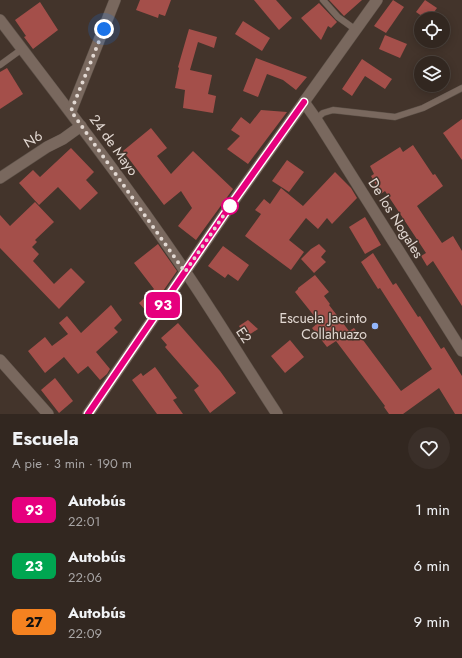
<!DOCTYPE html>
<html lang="es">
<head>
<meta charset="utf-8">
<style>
  :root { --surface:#322720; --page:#3a2f29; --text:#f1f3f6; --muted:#a8a5a5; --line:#4d443e }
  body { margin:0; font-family:Jost,sans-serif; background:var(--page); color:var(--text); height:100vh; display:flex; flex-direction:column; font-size:15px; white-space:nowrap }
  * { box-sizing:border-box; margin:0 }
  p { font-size:13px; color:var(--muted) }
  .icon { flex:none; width:22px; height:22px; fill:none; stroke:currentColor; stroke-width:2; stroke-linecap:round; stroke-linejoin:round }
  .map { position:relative; height:414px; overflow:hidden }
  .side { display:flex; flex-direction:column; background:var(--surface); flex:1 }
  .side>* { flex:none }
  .badge { padding:0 8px; border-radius:6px; font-size:14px; line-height:26px }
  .fabs { position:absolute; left:414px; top:12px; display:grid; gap:8px }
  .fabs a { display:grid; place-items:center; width:36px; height:36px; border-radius:50%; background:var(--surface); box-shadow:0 2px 10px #0003,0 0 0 1px var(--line); font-size:20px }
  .you { position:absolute; width:20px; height:20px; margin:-10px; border:3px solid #fff; border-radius:50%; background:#1a73e8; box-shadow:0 0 0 6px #1a73e833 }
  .map>.badge { position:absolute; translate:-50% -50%; box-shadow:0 0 0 2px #fff }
  .round { display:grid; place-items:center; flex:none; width:42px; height:42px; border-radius:21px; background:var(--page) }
  .headline { display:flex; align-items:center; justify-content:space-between; height:68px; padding:0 12px }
  h1 { font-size:19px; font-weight:700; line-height:30px }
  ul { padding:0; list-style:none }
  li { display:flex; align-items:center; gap:12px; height:56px; padding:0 12px }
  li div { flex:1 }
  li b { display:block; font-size:15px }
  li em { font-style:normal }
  li .badge { min-width:44px; font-weight:700; text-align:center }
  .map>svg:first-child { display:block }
</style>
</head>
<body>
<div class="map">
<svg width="462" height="414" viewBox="0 0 462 414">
  <rect width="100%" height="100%" fill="#43342b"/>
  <g fill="#a44f4a">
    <polygon points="140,0 171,0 165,16 159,14 158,18 136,10"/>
    <polygon points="254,0 276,0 292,18 279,30"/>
    <polygon points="329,0 362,0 344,16"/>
    <polygon points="393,0 404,7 386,33 374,26"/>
    <polygon points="425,0 437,8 429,19 426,19 416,12"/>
    <polygon points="40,2 58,30 33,49 24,37 26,36 15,20"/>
    <polygon points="319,3 337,22 331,28 328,26 321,40 301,18"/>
    <polygon points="243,21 270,38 262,51 235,34"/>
    <polygon points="189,29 217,37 214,48 198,42 190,70 212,75 208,94 216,96 213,113 183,108 185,90 175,88 179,68 178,67"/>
    <polygon points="385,35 407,44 400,58 379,49"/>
    <polygon points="256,58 307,77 296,90 283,80 267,74 258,97 243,91"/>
    <polygon points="362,59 392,79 385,89 365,76 352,96 342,89"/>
    <polygon points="7,68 23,94 0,109 0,72"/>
    <polygon points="261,110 287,112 248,164 227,149 240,136 231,130 241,117 250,124"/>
    <polygon points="462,119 462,160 443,133"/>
    <polygon points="151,128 167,148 157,156 171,174 193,151 233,189 196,240 178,226 192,208 181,191 164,205 123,151"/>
    <polygon points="413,145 433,175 435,174 443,186 417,206 442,243 453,236 462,251 462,306 433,261 427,266 421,256 426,253 385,191 381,194 371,176 374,174 370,166 400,147 403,152"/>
    <polygon points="71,148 94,172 86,180 98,193 80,210 58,187 39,205 19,183 33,170 40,177"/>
    <polygon points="287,160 304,172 289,192 272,181"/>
    <polygon points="335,172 351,188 357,198 332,224 327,218 318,229 306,218 289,240 304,252 291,270 245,236 261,214 255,210 264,199 270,204 281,188 303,206"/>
    <polygon points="35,202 54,222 35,240 37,242 32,247 39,254 33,261 54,284 71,268 85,282 59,309 0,248 0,215 10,226"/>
    <polygon points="365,217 381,245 365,254 349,227"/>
    <polygon points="158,244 177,271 161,294 147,312 139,303 154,289 134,263"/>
    <polygon points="319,244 326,251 321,257 326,262 314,273 301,259 311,249"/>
    <polygon points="223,246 249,265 238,281 228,274 225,278 208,266"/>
    <polygon points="373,253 393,285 396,283 418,317 420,316 441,349 444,347 462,376 462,414 455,414 439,388 403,414 389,414 384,407 385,406 336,341 327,347 312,328 319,322 295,292 298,289 298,288 315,275 329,292 324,296 330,304 329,305 349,331 354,328 401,391 432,369 380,288 378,289 361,262"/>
    <polygon points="111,305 122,320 114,328 118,332 96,352 110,369 107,374 100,380 88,366 78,374 64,357 45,373 28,351 45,337 52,346 68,334 59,323 67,316 81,333"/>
    <polygon points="248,320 258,329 246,337 239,326"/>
    <polygon points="178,323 220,371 236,393 210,413 194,390 199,386 165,347 167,345 161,338"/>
    <polygon points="290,340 304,357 285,373 271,356"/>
    <polygon points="155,367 177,398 173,400 183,414 157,414 132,380 141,373 143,376"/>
    <polygon points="55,378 73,401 59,413 41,390"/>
  </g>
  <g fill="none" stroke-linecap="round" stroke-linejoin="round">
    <g stroke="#5d5148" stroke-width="7">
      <g id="service">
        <polyline points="323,0 338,17 356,30"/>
        <polyline points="0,65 22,49"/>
        <polyline points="316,119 323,113 333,110 395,117 423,108 462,88"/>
      </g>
    </g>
    <g stroke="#5d5148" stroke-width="12">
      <g id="minor">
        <path d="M0,20C63,103 127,185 185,271C217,318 246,367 277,414"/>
        <polyline points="304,102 377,0"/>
        <polyline points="71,111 115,0"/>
        <polyline points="0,178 47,147 63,139 81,126"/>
        <polyline points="0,360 48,414"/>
      </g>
    </g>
    <g stroke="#5d5148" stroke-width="12">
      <polyline id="tertiary" points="88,414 230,206 304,102 316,119 462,351"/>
    </g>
    <use href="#service" stroke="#79685e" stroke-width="6"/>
    <use href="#minor" stroke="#79685e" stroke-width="11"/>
    <use href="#tertiary" stroke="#79685e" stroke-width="11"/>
  </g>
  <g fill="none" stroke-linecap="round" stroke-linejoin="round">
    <g stroke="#fff" stroke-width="9">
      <polyline id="line" points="88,414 230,206 304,102"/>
    </g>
    <use href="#line" stroke="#e6007e" stroke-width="6"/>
    <polyline stroke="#e2d8d2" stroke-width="4" stroke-dasharray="0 7.2" points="104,29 71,111 185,272 230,206"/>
  </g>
  <circle fill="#fff" stroke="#e6007e" stroke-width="2" cx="230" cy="206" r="8"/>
  <circle fill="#93b7fd" stroke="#43342b" stroke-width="1.5" cx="375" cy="326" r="4"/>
  <g text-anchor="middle" stroke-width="3" stroke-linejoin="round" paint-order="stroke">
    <g font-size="14" fill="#e2d8d2" stroke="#43342b">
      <text transform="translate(33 139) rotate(-31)" y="5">N6</text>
      <text transform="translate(114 145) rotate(54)" y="5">24 de Mayo</text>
      <text transform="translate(396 218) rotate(58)" y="5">De los Nogales</text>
      <text transform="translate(244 335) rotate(57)" y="5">E2</text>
    </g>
    <g font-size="14" fill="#e2d8d2" stroke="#43342b" text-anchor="end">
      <text x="367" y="323">Escuela Jacinto<tspan x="367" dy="16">Collahuazo</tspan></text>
    </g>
  </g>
</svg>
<div class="fabs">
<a><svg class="icon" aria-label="locate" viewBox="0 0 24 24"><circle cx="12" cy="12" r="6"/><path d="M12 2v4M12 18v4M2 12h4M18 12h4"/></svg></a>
<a><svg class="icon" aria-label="layers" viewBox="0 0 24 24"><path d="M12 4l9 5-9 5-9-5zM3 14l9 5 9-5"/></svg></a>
</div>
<div class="you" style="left:104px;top:29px"></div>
<b class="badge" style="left:163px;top:305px;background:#e6007e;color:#fff">93</b>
</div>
<section class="side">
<div class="headline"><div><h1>Escuela</h1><p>A pie · 3 min · 190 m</p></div><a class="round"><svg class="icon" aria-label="heart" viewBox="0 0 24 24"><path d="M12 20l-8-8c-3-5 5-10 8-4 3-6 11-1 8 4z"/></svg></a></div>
<ul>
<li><span class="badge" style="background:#e6007e;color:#fff">93</span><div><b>Autobús</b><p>22:01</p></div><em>1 min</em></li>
<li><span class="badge" style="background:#00a651;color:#fff">23</span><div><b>Autobús</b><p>22:06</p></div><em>6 min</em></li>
<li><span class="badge" style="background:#f58220;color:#111">27</span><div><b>Autobús</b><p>22:09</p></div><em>9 min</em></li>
</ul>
</section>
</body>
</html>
